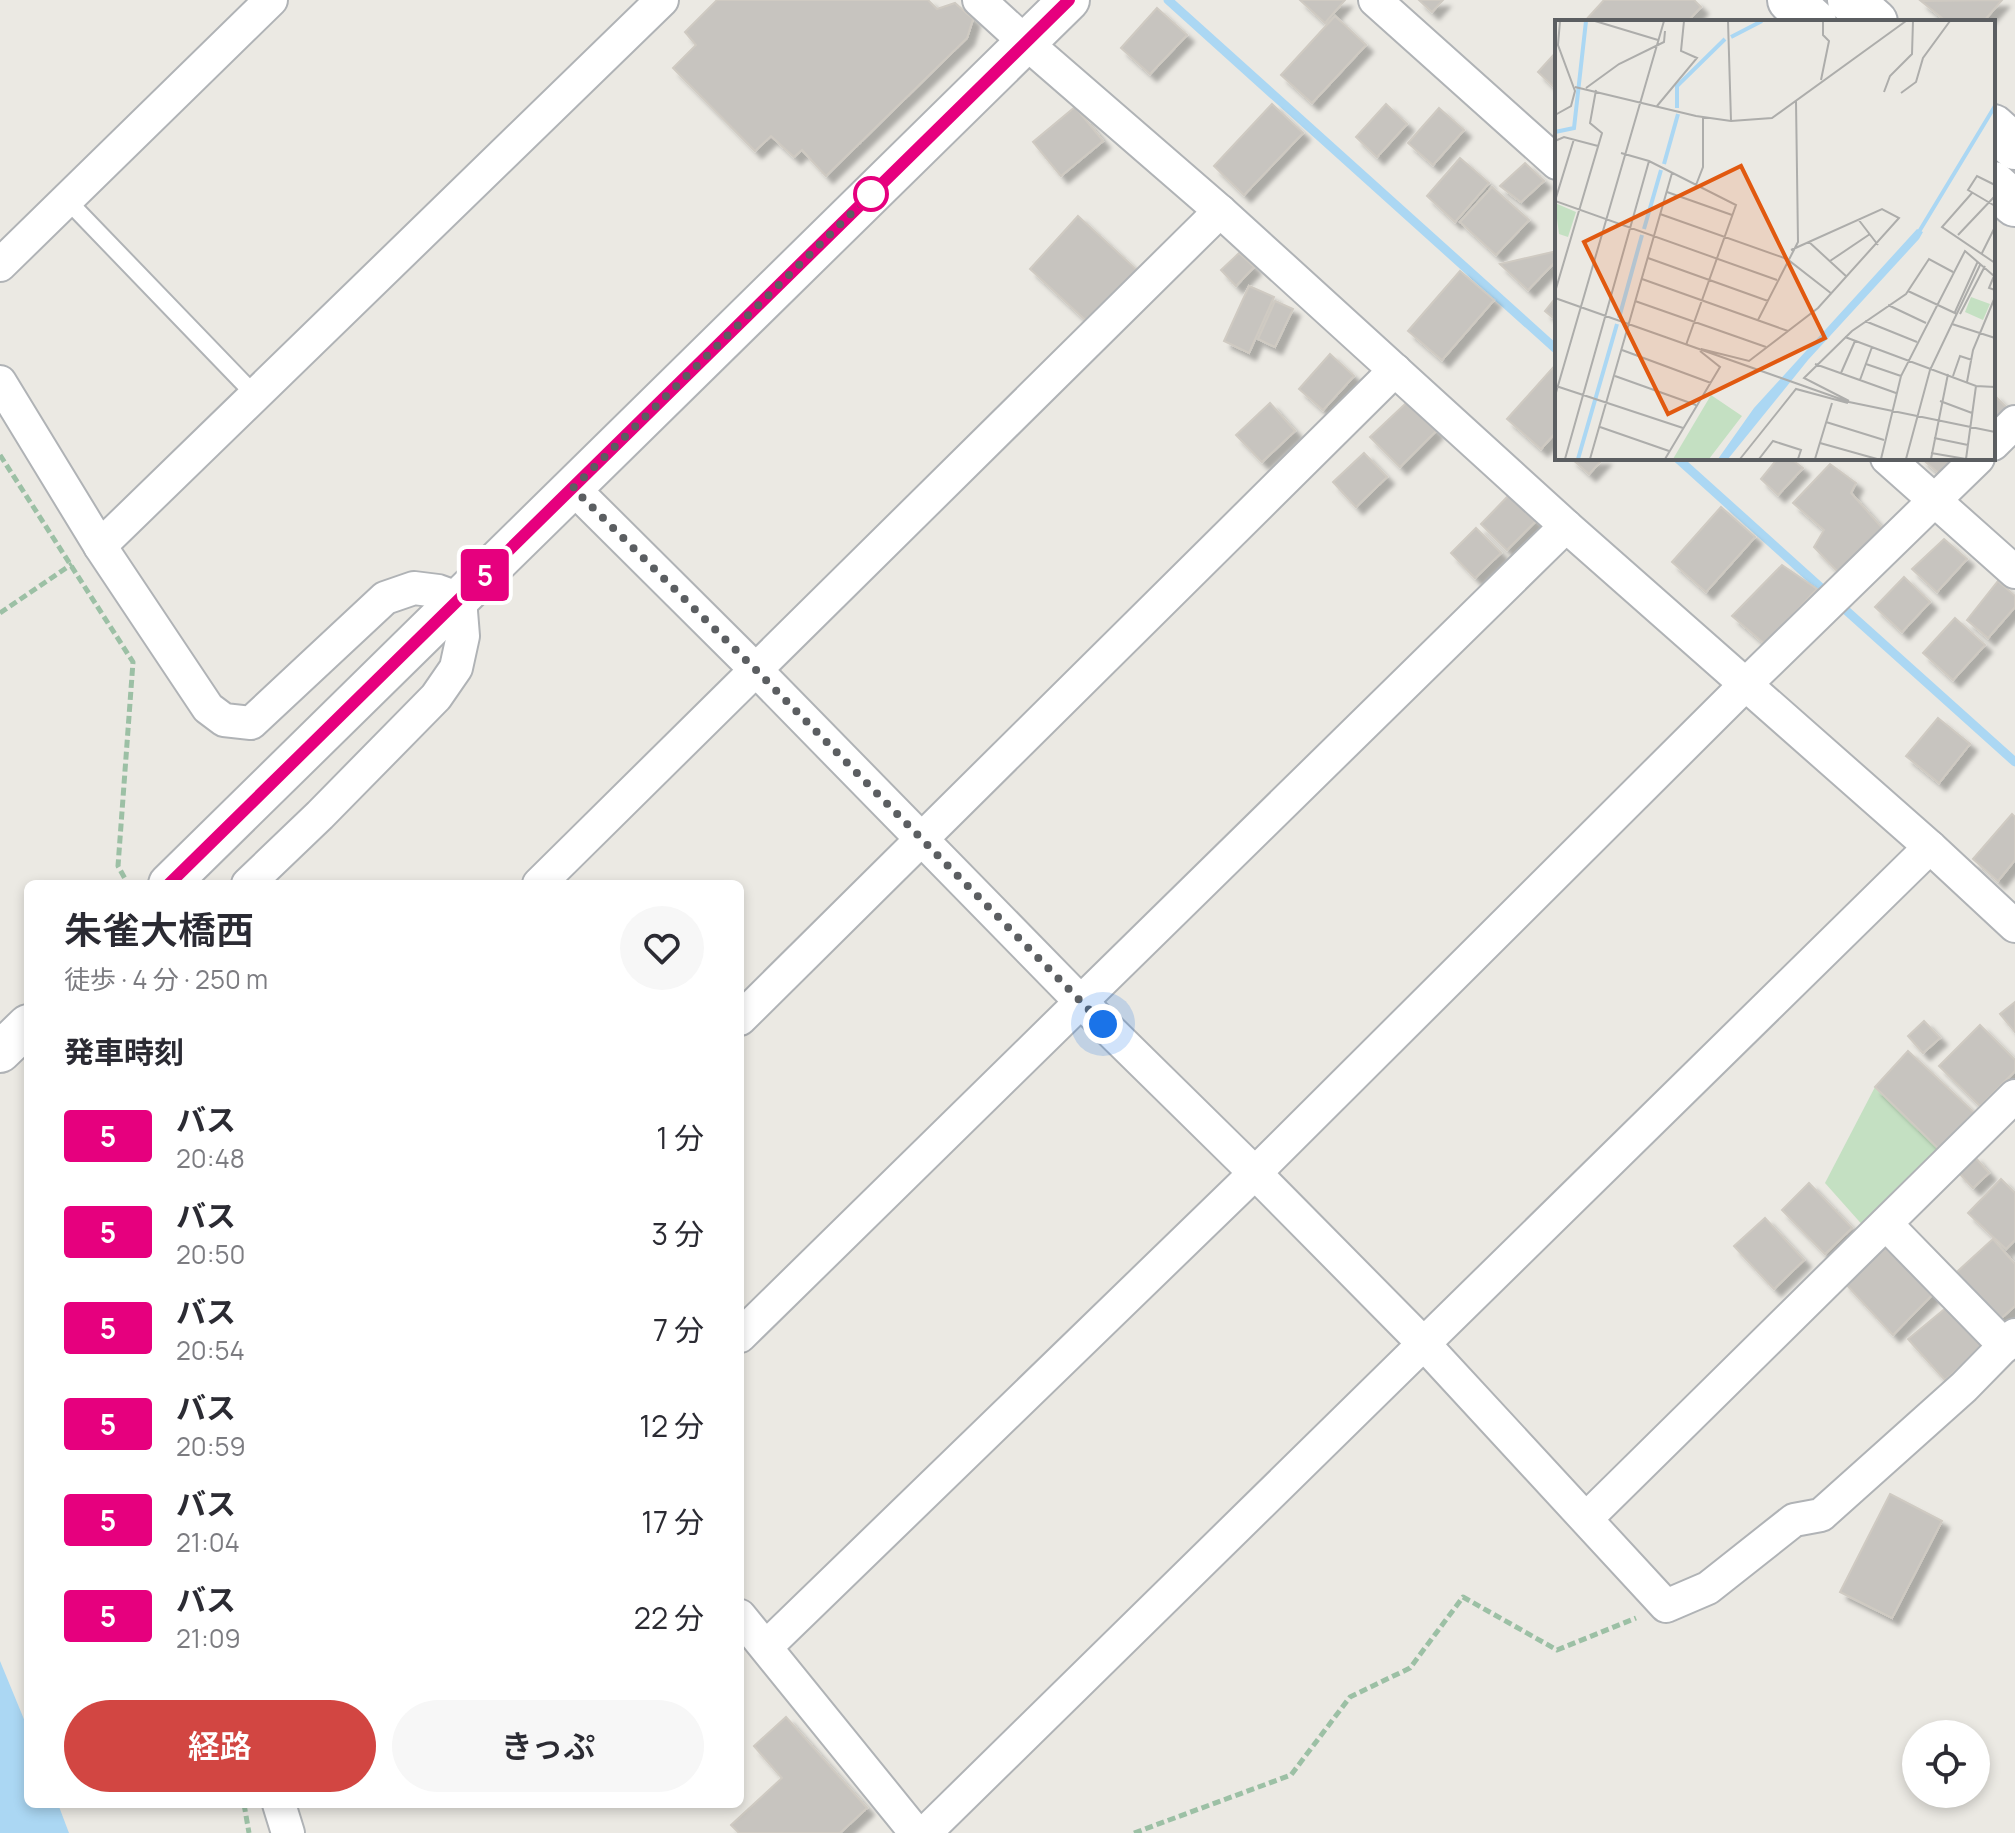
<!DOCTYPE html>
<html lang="ja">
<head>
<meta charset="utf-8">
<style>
  :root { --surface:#fff; --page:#f7f7f7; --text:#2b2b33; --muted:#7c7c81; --accent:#d24642 }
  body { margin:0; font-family:Manrope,"Noto Sans JP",sans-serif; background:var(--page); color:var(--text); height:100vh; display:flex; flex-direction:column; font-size:30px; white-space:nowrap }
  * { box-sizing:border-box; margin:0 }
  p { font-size:26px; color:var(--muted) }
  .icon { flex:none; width:44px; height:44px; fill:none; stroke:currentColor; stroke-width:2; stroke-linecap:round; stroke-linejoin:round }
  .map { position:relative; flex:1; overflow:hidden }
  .details { position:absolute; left:24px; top:880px; width:720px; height:928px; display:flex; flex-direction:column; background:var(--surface); border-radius:12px; box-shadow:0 4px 12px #0003 }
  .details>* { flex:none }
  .badge { padding:0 16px; border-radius:6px; font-size:28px; line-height:52px }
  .buttons { position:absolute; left:1902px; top:1720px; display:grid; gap:16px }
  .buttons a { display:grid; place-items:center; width:88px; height:88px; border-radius:50%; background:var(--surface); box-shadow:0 4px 12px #0003; font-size:40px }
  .you { position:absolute; width:40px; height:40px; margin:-20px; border:6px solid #fff; border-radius:50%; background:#1a73e8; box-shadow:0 0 0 12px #1a73e833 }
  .map>.badge { position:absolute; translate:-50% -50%; box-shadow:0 0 0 4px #fff }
  h2 { padding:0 40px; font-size:30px; line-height:72px }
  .round { display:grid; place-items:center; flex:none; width:84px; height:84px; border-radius:42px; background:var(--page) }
  .summary { display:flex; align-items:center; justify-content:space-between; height:136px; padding:0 40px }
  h1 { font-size:38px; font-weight:600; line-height:60px }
  .cta { display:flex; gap:16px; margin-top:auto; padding:16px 40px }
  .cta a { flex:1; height:92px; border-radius:48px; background:var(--accent); color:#fff; font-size:32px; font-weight:600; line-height:92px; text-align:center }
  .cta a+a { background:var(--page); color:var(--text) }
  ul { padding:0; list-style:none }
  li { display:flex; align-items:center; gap:24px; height:96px; padding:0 40px }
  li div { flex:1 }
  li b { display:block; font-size:30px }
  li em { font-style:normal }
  li .badge { min-width:88px; font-weight:700; text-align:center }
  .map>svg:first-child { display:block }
</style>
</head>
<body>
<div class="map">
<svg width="2015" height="1833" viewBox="0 0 2015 1833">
  <defs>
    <filter id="shadow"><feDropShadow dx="7" dy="7" stdDeviation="2" flood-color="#0004"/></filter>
  </defs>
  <rect width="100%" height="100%" fill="#ebe9e3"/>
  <polygon fill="#c4e0c2" points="1875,1087 1942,1152 1866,1229 1825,1183"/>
  <polygon fill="#abd7f3" points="0,1661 28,1729 28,1804 58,1804 69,1833 0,1833"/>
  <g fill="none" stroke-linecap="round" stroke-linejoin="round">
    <g stroke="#abd7f3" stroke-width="9">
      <polyline points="1168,0 1557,350"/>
      <polyline points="1677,458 1828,594"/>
      <polyline points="1839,604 2015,762"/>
    </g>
  </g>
  <g fill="#c7c4bf" stroke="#cfcac2" stroke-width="2" filter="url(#shadow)">
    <polygon points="717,0 928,0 937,9 955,3 973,19 967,38 826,176 802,150 794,157 771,136 755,151 673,68 696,45 685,32"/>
    <polygon points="1300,0 1345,0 1325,23"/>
    <polygon points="1419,0 1443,0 1432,12"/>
    <polygon points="1604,0 1694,0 1701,7 1687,22 1584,22"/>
    <polygon points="2002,0 1983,22 1947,22 1921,1"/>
    <polygon points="1157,8 1187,35 1150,74 1121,48"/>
    <polygon points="1335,16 1366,45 1312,103 1281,75"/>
    <polygon points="1557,51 1557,90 1538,72"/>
    <polygon points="1272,104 1303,133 1244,195 1214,166"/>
    <polygon points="1386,104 1407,124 1377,157 1356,137"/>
    <polygon points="1075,107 1103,141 1061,176 1033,142"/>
    <polygon points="1439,108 1464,130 1433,165 1408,143"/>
    <polygon points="1460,158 1489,183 1455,222 1427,196"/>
    <polygon points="1525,163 1544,181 1521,202 1500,186"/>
    <polygon points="1492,187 1529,220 1496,255 1460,222"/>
    <polygon points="1078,216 1140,273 1092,326 1030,269"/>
    <polygon points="1557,251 1557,260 1528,290 1500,264"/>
    <polygon points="1239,253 1254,267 1236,286 1221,270"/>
    <polygon points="1460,271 1494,300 1442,360 1408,331"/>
    <polygon points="1249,286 1274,297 1249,353 1224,341"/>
    <polygon points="1557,296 1557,321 1545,311"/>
    <polygon points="1275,301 1293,309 1275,347 1258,339"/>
    <polygon points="1330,354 1354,376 1323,410 1299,389"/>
    <polygon points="1557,363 1557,431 1541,449 1507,419"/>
    <polygon points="1993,394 2009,410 1993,425"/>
    <polygon points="1270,403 1295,431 1262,462 1236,435"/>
    <polygon points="1406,403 1436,431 1400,467 1370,437"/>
    <polygon points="1364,453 1387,477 1356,507 1333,482"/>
    <polygon points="1571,458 1604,458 1589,474"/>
    <polygon points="1778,458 1790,458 1803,468 1778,495 1761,479"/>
    <polygon points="1921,458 1958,458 1941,475"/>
    <polygon points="1830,464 1856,483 1851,493 1883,529 1840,574 1814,547 1824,530 1793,503"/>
    <polygon points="1509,495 1536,521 1507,550 1481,524"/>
    <polygon points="1721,507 1755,537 1706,592 1672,562"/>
    <polygon points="1476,528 1501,553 1475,578 1451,553"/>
    <polygon points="1944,539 1967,559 1937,592 1912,569"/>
    <polygon points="1782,565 1817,589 1765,644 1732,616"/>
    <polygon points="1904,577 1930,602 1902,632 1875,607"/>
    <polygon points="1998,581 2015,596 2015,607 1988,638 1967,620"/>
    <polygon points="1955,618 1985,645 1953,680 1923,653"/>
    <polygon points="1938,718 1970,744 1939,783 1906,756"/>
    <polygon points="2012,814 2015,817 2015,860 1998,881 1973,859"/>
    <polygon points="2015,1002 2015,1032 2000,1014"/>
    <polygon points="1924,1021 1940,1038 1923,1053 1908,1036"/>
    <polygon points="1980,1025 2015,1060 2015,1071 1980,1106 1939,1066"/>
    <polygon points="1908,1051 1979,1117 1942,1152 1875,1087"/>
    <polygon points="1974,1156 1989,1173 1973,1188 1957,1171"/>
    <polygon points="2001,1179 2015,1193 2015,1240 2006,1249 1968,1213"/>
    <polygon points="1809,1183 1852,1228 1825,1254 1782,1210"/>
    <polygon points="1765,1218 1804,1260 1774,1289 1734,1246"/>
    <polygon points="1884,1238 1937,1290 1893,1335 1844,1282"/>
    <polygon points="1993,1239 2015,1264 2015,1306 1996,1323 1948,1280"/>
    <polygon points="1953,1302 1991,1340 1945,1380 1908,1339"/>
    <polygon points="1890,1494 1942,1521 1892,1618 1840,1592"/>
    <polygon points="786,1717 867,1808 840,1833 739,1833 731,1825 782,1778 754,1746"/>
  </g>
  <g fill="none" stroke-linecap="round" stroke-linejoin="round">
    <g stroke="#b0b3b6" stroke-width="20">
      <polyline id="service" points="67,200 255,395"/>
    </g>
    <g stroke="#b0b3b6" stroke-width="36">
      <g id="minor">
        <polyline points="979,0 1025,42 1220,211 1566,526 1930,847 2015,926"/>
        <polyline points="1375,0 1557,163"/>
        <polyline points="0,265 271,0"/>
        <polyline points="0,382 100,546 208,708 224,720 251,723 385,598 414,588 438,591 460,599 463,636 456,668 436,697 320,815 248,884"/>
        <polyline points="1993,444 2015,422"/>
        <polyline points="1887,458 2015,572"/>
        <polyline points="573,488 756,670 1081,1002 1255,1173 1424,1344 1666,1606 1708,1588 1794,1520 1821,1515 1964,1387 2015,1335"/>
        <polyline points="100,546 662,0"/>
        <polyline points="539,884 1220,211"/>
        <polyline points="740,1019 1395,370"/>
        <polyline points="1886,1224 2005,1346"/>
        <polyline points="740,1336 1566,526"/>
        <polyline points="1587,1518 2015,1096"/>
        <polyline points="740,1616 916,1833"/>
        <polyline points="766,1647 1255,1173 1746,684 1978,458"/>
        <polyline points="279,1804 288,1833"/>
        <polyline points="925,1833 1930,847"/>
      </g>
    </g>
    <g stroke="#b0b3b6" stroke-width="44">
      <g id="tertiary">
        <polyline points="169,884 1069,0"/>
        <polyline points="0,1052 28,1025"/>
      </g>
    </g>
    <g stroke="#afb2b6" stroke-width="48">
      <g id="secondary">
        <polyline points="1790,0 1814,22"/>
        <polyline points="1850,0 1875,22"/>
        <polyline points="1993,127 2015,147"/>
        <polyline points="1993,184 2015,204"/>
      </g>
    </g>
    <g stroke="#9cc0a5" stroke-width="5" stroke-dasharray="8 4" stroke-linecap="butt">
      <polyline points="0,455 133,662 118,866 128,884"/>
      <polyline points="0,613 72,564"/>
      <polyline points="244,1804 249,1833"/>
      <polyline points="1134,1833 1291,1775 1350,1697 1410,1668 1463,1597 1557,1650 1636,1618"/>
    </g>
    <use href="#service" stroke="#fff" stroke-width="16"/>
    <use href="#minor" stroke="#fff" stroke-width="32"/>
    <use href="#tertiary" stroke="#fff" stroke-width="40"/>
    <use href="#secondary" stroke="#fff" stroke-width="44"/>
  </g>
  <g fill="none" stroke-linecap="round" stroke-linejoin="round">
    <g stroke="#fff" stroke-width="18">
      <polyline id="line" points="169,884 1069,0"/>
    </g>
    <use href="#line" stroke="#e6007e" stroke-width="12"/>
    <polyline stroke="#5b5e61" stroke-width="8" stroke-dasharray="0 14.4" points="871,194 573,488 756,670 1103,1024"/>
  </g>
  <circle fill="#fff" stroke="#e6007e" stroke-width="4" cx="871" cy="194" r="16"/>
  <g transform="translate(1555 20)">
    <rect width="440" height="440" fill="#ebe9e3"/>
    <path d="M0,183L21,192L13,217L4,214ZM416,277L435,284L428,300L410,292ZM156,375L187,396L154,439H118Z" fill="#c4e0c2"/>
    <path d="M362,209L368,212L364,219L253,340L173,439H163L199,388Z" fill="#abd7f3"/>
    <path fill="none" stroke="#abd7f3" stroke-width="4" d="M176,17L207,1M122,88V66L170,19M0,112L19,108L31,1M109,144L123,94M89,209L106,150M362,215L440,86M64,298L87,215M23,439L62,304"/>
    <path fill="none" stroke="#adadab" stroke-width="2" d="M40,1L103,20M173,1L176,101M266,60L274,21L268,15V1M20,67L141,96L176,101L217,98L351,1M31,68L64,44L109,22L110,11M329,72L335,56L357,34L358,1M346,73L361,62L368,38L395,1M102,86L142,38L126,31L129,1M0,95L16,86L20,71L3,25L5,1M19,119L0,181L222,260M0,121L9,117L43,126M66,133L94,141L181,185L131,325M141,165L148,147V97M440,165L422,156L413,170L440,186M112,172L177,195M417,173L387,207L440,243M105,194L232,239L277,274M303,199L323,225M403,215L440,176M254,222L292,257M427,233L440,207M93,238L213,281M275,241L315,214M87,259L233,311M353,271L402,294M0,272L47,113L35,103L41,70M0,278L294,382L440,412M80,281L211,327M333,285L371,303M400,292L423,241M405,294L430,246M203,300L243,222L241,81M310,301L362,322M397,304L440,318M290,317L421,366L440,367M146,329L194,341L263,288L344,198L327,189L236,230M67,330L156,363M260,344L341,373M311,344L346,356M286,353L300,321M60,356L141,385M398,356L405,336L417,340M305,360L317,327M412,362L418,330L440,277M1,366L128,408M0,376L109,1M294,381L249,358L297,311L351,274L374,239L398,252M385,381L417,393M271,402L329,420M45,407L114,431M379,418L413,425M265,423L322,439M376,433L411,439M10,439L94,141M35,439L117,153M110,439L165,347L145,331M185,439L241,369L293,383M204,439L218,421L246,430L243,439M260,439L277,383M326,439L346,356L410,231L439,256L434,268L440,270M351,439L375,350L425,245M376,439L393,354M411,439L421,366"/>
    <path fill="#e15910" fill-opacity="0.15" stroke="#e15910" stroke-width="4" d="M186,146L270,318L113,394L29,222Z"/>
    <rect width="440" height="440" fill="none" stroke="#5b5e61" stroke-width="4"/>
  </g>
</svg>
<div class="buttons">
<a><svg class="icon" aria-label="locate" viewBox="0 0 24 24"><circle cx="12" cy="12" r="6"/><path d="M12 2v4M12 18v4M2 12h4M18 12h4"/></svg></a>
</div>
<div class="you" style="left:1103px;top:1024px"></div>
<b class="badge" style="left:485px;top:575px;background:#e6007e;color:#fff">5</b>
<section class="details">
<div class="summary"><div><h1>朱雀大橋西</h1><p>徒歩 · 4 分 · 250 m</p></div><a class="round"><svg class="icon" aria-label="heart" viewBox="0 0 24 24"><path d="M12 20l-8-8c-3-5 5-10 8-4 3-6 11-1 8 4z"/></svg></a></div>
<h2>発車時刻</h2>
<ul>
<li><span class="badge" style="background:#e6007e;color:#fff">5</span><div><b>バス</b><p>20:48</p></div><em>1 分</em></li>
<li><span class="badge" style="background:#e6007e;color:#fff">5</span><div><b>バス</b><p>20:50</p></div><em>3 分</em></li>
<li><span class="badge" style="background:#e6007e;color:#fff">5</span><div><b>バス</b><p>20:54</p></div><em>7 分</em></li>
<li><span class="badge" style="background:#e6007e;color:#fff">5</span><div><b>バス</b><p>20:59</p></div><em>12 分</em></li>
<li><span class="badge" style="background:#e6007e;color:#fff">5</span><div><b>バス</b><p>21:04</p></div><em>17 分</em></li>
<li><span class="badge" style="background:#e6007e;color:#fff">5</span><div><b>バス</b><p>21:09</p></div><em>22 分</em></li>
</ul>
<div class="cta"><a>経路</a><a>きっぷ</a></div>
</section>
</div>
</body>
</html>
